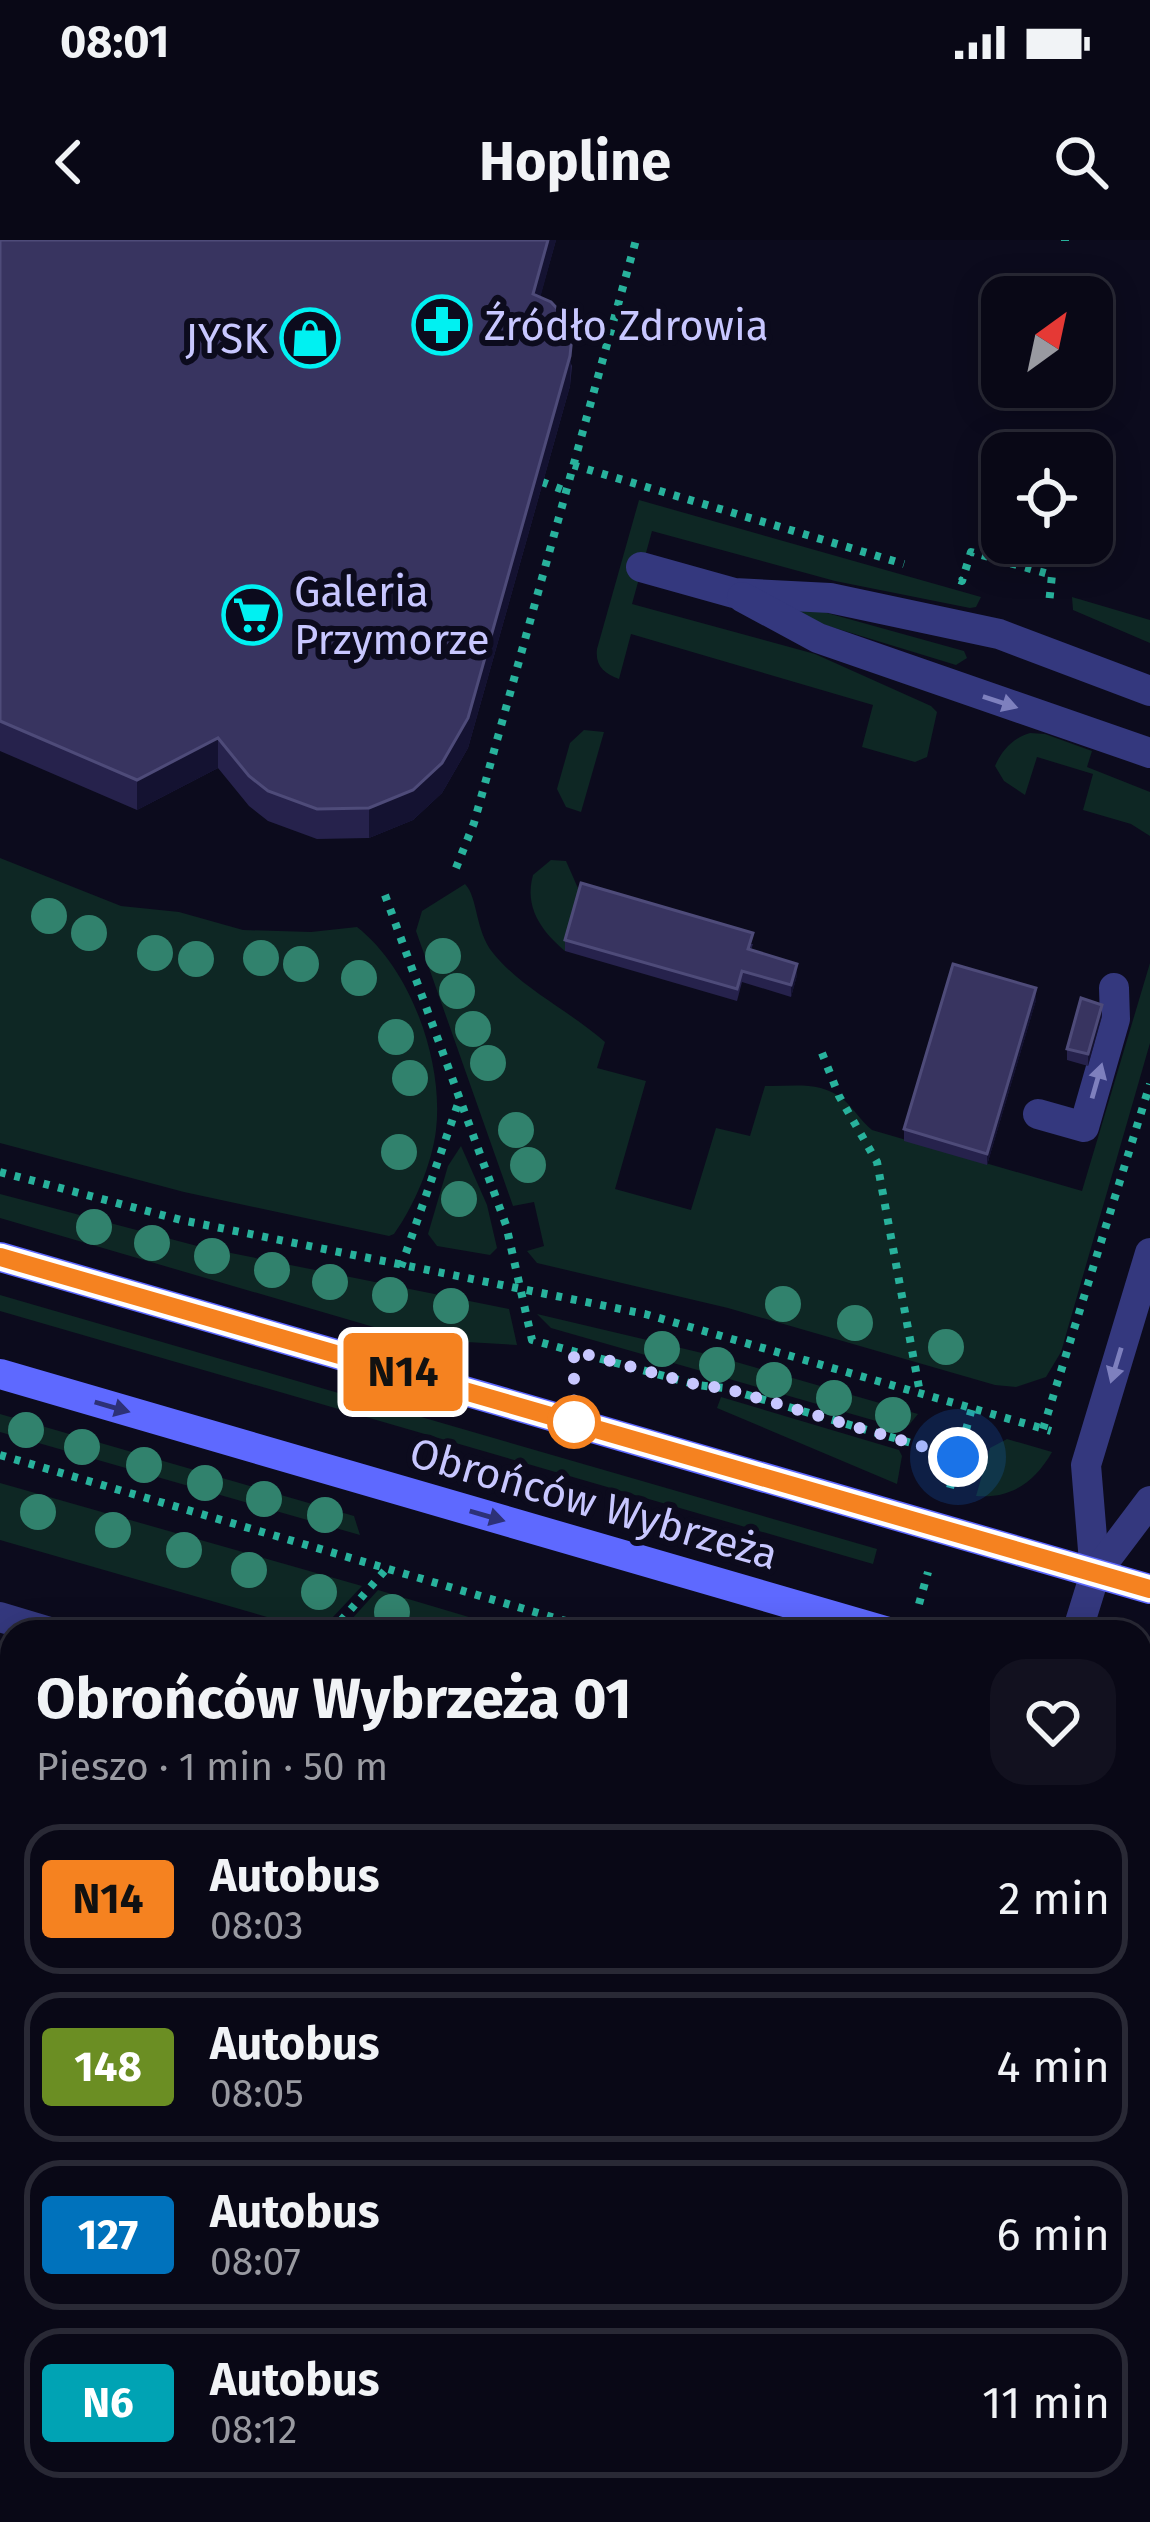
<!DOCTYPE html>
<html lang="pl">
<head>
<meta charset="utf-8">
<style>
  :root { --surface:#090816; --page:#12111f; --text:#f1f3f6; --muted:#999aa1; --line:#292935 }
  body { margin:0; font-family:"Fira Sans",sans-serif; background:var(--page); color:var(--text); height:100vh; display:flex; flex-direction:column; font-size:45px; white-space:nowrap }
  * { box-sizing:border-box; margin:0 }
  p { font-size:39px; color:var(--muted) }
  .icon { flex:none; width:66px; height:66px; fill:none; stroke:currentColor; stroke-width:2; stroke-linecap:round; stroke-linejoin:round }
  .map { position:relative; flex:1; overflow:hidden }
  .sheet { position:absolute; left:0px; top:1380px; width:1152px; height:903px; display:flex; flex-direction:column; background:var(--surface); border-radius:36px 36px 0 0; box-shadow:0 6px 30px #0003,0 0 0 3px var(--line) }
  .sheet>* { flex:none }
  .badge { padding:0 24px; border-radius:9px; font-size:42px; line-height:78px }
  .needle { width:78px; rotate:33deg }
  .fabs { position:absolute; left:981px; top:36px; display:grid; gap:24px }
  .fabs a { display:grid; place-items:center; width:132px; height:132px; border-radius:24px; background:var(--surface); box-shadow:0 6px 30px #0003,0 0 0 3px var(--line); font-size:60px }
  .you { position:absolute; width:60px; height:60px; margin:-30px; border:9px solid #fff; border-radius:50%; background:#1a73e8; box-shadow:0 0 0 18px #1a73e833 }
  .map>.badge { position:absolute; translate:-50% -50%; box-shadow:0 0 0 6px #fff }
  .round { display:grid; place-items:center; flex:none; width:126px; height:126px; border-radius:36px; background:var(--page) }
  .head { display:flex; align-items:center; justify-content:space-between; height:204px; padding:0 36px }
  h1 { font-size:57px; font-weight:700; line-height:90px }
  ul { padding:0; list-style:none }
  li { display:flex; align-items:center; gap:36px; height:150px; margin:0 24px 18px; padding:0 12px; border:6px solid var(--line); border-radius:36px }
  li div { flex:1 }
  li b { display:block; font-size:45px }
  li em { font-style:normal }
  li .badge { min-width:132px; font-weight:700; text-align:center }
  .status { display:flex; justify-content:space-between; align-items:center; height:84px; padding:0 60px; background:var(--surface); direction:ltr }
  .status svg { height:33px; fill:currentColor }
  header { display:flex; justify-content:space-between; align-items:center; height:156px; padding:0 36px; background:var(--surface); font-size:54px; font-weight:700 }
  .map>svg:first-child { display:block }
</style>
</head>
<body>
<div class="status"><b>08:01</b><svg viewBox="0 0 49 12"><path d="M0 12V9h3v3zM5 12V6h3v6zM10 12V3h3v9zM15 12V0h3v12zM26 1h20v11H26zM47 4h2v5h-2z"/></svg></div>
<header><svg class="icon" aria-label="back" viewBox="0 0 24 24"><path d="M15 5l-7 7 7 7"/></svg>Hopline<svg class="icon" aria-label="search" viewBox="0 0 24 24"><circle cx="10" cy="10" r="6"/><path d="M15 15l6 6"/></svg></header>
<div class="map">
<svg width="1150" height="2282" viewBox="0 0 1150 2282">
  <rect width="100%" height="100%" fill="#0c0b1d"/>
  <g fill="#0e2724">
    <path d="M639,260L981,357L976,367L970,368L835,341L652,291L632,364L815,414L931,466L937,472L927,517L915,522L862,507L873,465L631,394L619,439C604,433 595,426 597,409Z"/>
    <polygon points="1072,357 1150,380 1150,403 1073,370"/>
    <polygon points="802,366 964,411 967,418 956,425 799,377 794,369"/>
    <polygon points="584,490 604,492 581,572 566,567 557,549 570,503"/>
    <path d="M1030,493L1045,494L1092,511L1087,527L1150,552V596L1131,584L1083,570L1093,534L1037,517L1025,555L1004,541L995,526C1002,510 1013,498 1030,493Z"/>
    <path d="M0,618L121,666L179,672L243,690L311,692L357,687C411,729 444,822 436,890C432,924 414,966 394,994L389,996L184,952L0,903Z"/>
    <path d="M551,620L566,621L581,655L565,711C541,691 524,667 533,635Z"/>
    <path d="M465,644C478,657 475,691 493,713C522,749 570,771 605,802L597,828L646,841L615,949L691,970L716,888L750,896L765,846C792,847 820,840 844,860C854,869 861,881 872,890L1082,951L1150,723V803L1061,1112L1046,1137L1016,1147L995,1145L728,1068L537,1023L527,1011L544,1006L534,962L513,966L416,691L422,671Z"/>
    <polygon points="461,906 487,965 497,1008 490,1015 437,1006 428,994 448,926"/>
    <polygon points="0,954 201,1007 509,1069 517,1105 449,1101 384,1090 0,978"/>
    <polygon points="0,1055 877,1309 873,1324 0,1071"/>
    <polygon points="537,1074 719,1117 918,1174 909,1185 897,1187 551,1088"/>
    <polygon points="721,1157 899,1210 902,1216 897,1244 717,1168"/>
    <polygon points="0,1174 354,1276 360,1295 0,1192"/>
    <path d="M1007,1199L1052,1212C1035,1242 1011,1259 976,1256L990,1208Z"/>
    <polygon points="0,1243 362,1346 319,1392 0,1300"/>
    <polygon points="378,1350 519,1392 340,1392"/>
  </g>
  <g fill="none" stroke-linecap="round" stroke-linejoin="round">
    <g stroke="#28b29c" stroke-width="8" stroke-dasharray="6 9" stroke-linecap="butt">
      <polyline points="1065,1 1065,0"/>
      <polyline points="573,225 904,324"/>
      <polyline points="542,242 566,251"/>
      <polyline points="959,340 962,341 971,312 1052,335 1049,364"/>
      <polyline points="456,628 474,583 636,0"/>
      <polyline points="385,655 506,985 532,1100 697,1145 724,1148 959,1217"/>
      <polyline points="822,813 839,856 877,922 920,1153"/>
      <polyline points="0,932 181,980 645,1074 1051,1191"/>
      <polyline points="401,1027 459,861"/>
      <polyline points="1043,1189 1150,844"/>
      <polyline points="0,1215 603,1392"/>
      <polyline points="950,1248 972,1168"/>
      <polyline points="919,1364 928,1332"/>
      <polyline points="331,1392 387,1328"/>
      <polyline points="0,1531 12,1535"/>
      <polyline points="1140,1554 1150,1557"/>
      <polyline points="1140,1718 1150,1721"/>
      <polyline points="0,1776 12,1779"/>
      <polyline points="0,1988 12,1995"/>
      <polyline points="1140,2268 1150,2266"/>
      <polyline points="399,2271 424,2282"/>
      <polyline points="952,2282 954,2271"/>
      <polyline points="1021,2282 1023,2271"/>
      <polyline points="1082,2282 1084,2271"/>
    </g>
    <g stroke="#34387e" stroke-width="30">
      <polyline points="641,327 734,353 830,358 999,394 1150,451"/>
      <polyline points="742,357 818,398 1150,513"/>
      <polyline points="1038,874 1084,887 1115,779 1114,748"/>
      <polyline points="0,1377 50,1392"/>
      <polyline points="1140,1810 1150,1813"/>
    </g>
    <g stroke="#34387e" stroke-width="30">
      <polyline points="1095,1334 1086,1225 1150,1013"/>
      <polyline points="1077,1392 1095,1334 1150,1261"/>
      <polyline points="75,2282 82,2271"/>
    </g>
    <g stroke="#5e69ff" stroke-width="30">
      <polyline points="0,1017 1150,1349"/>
      <polyline points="0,1134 888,1392"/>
      <polyline points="1140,1465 1150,1468"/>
    </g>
  </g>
  <g fill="#31826d">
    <circle cx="49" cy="676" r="18"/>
    <circle cx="89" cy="693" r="18"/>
    <circle cx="155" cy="713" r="18"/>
    <circle cx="443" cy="716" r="18"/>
    <circle cx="261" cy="718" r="18"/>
    <circle cx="196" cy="719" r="18"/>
    <circle cx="301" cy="724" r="18"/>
    <circle cx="359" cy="738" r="18"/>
    <circle cx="457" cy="751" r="18"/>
    <circle cx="473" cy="789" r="18"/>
    <circle cx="396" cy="797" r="18"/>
    <circle cx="488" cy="823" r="18"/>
    <circle cx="410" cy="838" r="18"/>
    <circle cx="516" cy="890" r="18"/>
    <circle cx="399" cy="912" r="18"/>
    <circle cx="528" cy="925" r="18"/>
    <circle cx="459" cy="959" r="18"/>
    <circle cx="94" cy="987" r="18"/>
    <circle cx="152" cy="1003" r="18"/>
    <circle cx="212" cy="1016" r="18"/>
    <circle cx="272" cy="1030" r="18"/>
    <circle cx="330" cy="1042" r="18"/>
    <circle cx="390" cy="1055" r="18"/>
    <circle cx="783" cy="1064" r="18"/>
    <circle cx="451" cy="1066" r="18"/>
    <circle cx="855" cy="1083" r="18"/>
    <circle cx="946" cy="1107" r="18"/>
    <circle cx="662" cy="1109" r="18"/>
    <circle cx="717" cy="1125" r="18"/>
    <circle cx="774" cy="1140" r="18"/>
    <circle cx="834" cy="1158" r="18"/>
    <circle cx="893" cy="1175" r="18"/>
    <circle cx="26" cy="1190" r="18"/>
    <circle cx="82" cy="1207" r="18"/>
    <circle cx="144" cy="1225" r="18"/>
    <circle cx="205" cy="1243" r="18"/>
    <circle cx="264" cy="1259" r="18"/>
    <circle cx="38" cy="1272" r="18"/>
    <circle cx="325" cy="1275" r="18"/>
    <circle cx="113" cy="1290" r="18"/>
    <circle cx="184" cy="1310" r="18"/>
    <circle cx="249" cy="1330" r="18"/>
    <circle cx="319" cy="1352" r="18"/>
    <circle cx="392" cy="1372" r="18"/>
  </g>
  <g fill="#26224c">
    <polygon points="0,0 556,0 540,57 572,126 570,146 468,508 442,553 413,580 369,598 317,599 268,581 249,566 218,528 137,570 0,511"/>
    <polygon points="565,700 753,704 751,710 797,735 791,757 742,742 737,761 565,711"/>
    <polygon points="1036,760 987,925 904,901 904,889"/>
    <polygon points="1102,776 1088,826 1067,820 1067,809"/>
    <polygon points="0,1534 12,1538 12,1705 0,1702"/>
    <polygon points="1140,1601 1150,1604 1150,1713 1140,1710"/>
    <polygon points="1140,2018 1150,2020 1150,2175 1140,2174"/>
  </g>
  <g fill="#141231">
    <polygon points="548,0 556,0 533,84 533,54"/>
    <polygon points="572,96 570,146 468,508 442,553 413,580 369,598 369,568"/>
    <polygon points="218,498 218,528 137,570 137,540"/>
    <polygon points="797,724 797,735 791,757 791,745"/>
    <polygon points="1036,748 1036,760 987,925 987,914"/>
    <polygon points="1102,765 1102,776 1088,826 1088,814"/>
    <polygon points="12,2261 12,2271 34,2271 27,2282 0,2282"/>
  </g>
  <g fill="#383460" stroke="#4e4b79" stroke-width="3">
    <polygon points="0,0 548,0 533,54 551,62 565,77 572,96 570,116 468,478 442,523 413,550 369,568 317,569 268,551 249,536 218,498 137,540 0,481"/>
    <polygon points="581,643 753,693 748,709 797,724 791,745 742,731 737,749 565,700"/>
    <polygon points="953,724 1036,748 987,914 904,889"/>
    <polygon points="1081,758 1102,765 1088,814 1067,809"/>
    <polygon points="0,1534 12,1538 12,1657 0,1653"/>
    <polygon points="1140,1601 1150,1604 1150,1691 1140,1688"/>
    <polygon points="1140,2018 1150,2020 1150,2127 1140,2125"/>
    <polygon points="2,2038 12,2045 12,2261 0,2280"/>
  </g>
  <defs><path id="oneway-solid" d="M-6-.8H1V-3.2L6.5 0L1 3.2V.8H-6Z" transform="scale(3)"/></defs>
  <g fill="#7e80be">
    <use href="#oneway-solid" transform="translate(1000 462) rotate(18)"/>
    <use href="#oneway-solid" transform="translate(1097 841) rotate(-74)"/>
    <use href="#oneway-solid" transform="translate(1116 1125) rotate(107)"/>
  </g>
  <g fill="#2d3177">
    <use href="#oneway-solid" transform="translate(112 1167) rotate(16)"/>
    <use href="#oneway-solid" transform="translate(487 1276) rotate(16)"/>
  </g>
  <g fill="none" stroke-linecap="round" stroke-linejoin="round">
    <g stroke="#fff" stroke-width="27">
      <polyline id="line" points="0,1017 1150,1349"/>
    </g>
    <use href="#line" stroke="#f58220" stroke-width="18"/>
    <polyline stroke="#c8c7ff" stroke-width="12" stroke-dasharray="0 21.6" points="574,1182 574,1111 698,1145 724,1148 958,1217"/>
  </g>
  <defs>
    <g id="pharmacy-ring" transform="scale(3)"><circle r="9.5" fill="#0c0b1d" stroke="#00f1f2" stroke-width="1.5"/><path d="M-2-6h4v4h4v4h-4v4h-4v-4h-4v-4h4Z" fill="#00f1f2"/></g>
    <g id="shop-ring" transform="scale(3)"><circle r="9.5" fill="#0c0b1d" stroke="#00f1f2" stroke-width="1.5"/><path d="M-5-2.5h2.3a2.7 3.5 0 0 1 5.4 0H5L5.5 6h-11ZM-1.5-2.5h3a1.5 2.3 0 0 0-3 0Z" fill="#00f1f2"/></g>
    <g id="supermarket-ring" transform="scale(3)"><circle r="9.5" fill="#0c0b1d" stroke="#00f1f2" stroke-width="1.5"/><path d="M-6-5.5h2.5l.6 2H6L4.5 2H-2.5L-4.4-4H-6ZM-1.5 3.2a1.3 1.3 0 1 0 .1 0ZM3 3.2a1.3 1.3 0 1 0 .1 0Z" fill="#00f1f2"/></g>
  </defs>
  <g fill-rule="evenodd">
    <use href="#pharmacy-ring" x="442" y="85"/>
    <use href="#shop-ring" x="310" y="98"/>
    <use href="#supermarket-ring" x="252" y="375"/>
  </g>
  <circle fill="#fff" stroke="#f58220" stroke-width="6" cx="574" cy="1182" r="24"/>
  <g text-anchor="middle" stroke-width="12" stroke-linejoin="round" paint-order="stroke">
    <g font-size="42" fill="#c8c7ff" stroke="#0c0b1d" text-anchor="start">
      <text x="484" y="100">Źródło Zdrowia</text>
      <text x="268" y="113" text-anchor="end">JYSK</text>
      <text x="294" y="366">Galeria<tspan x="294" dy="48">Przymorze</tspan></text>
    </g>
    <g font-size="42" fill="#c8c7ff" stroke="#0c0b1d">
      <text transform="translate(594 1263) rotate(16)" y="15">Obrońców Wybrzeża</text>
    </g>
  </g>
</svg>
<div class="fabs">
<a><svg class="needle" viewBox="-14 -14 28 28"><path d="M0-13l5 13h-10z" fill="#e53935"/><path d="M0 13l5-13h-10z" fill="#999aa1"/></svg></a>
<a><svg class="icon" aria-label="locate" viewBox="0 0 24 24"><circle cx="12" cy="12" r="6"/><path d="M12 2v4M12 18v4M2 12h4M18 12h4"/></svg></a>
</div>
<div class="you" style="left:958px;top:1217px"></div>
<b class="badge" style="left:403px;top:1132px;background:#f58220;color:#111">N14</b>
<section class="sheet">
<div class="head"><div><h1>Obrońców Wybrzeża 01</h1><p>Pieszo · 1 min · 50 m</p></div><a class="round"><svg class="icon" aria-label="heart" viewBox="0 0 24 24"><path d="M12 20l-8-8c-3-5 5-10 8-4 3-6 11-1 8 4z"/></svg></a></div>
<ul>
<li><span class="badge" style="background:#f58220;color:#111">N14</span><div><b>Autobus</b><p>08:03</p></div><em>2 min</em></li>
<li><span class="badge" style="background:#6b8e23;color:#fff">148</span><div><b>Autobus</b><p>08:05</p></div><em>4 min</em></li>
<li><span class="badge" style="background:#0072bc;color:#fff">127</span><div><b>Autobus</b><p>08:07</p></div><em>6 min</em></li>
<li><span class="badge" style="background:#00a3b4;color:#fff">N6</span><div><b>Autobus</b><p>08:12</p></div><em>11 min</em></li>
</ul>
</section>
</div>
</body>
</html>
